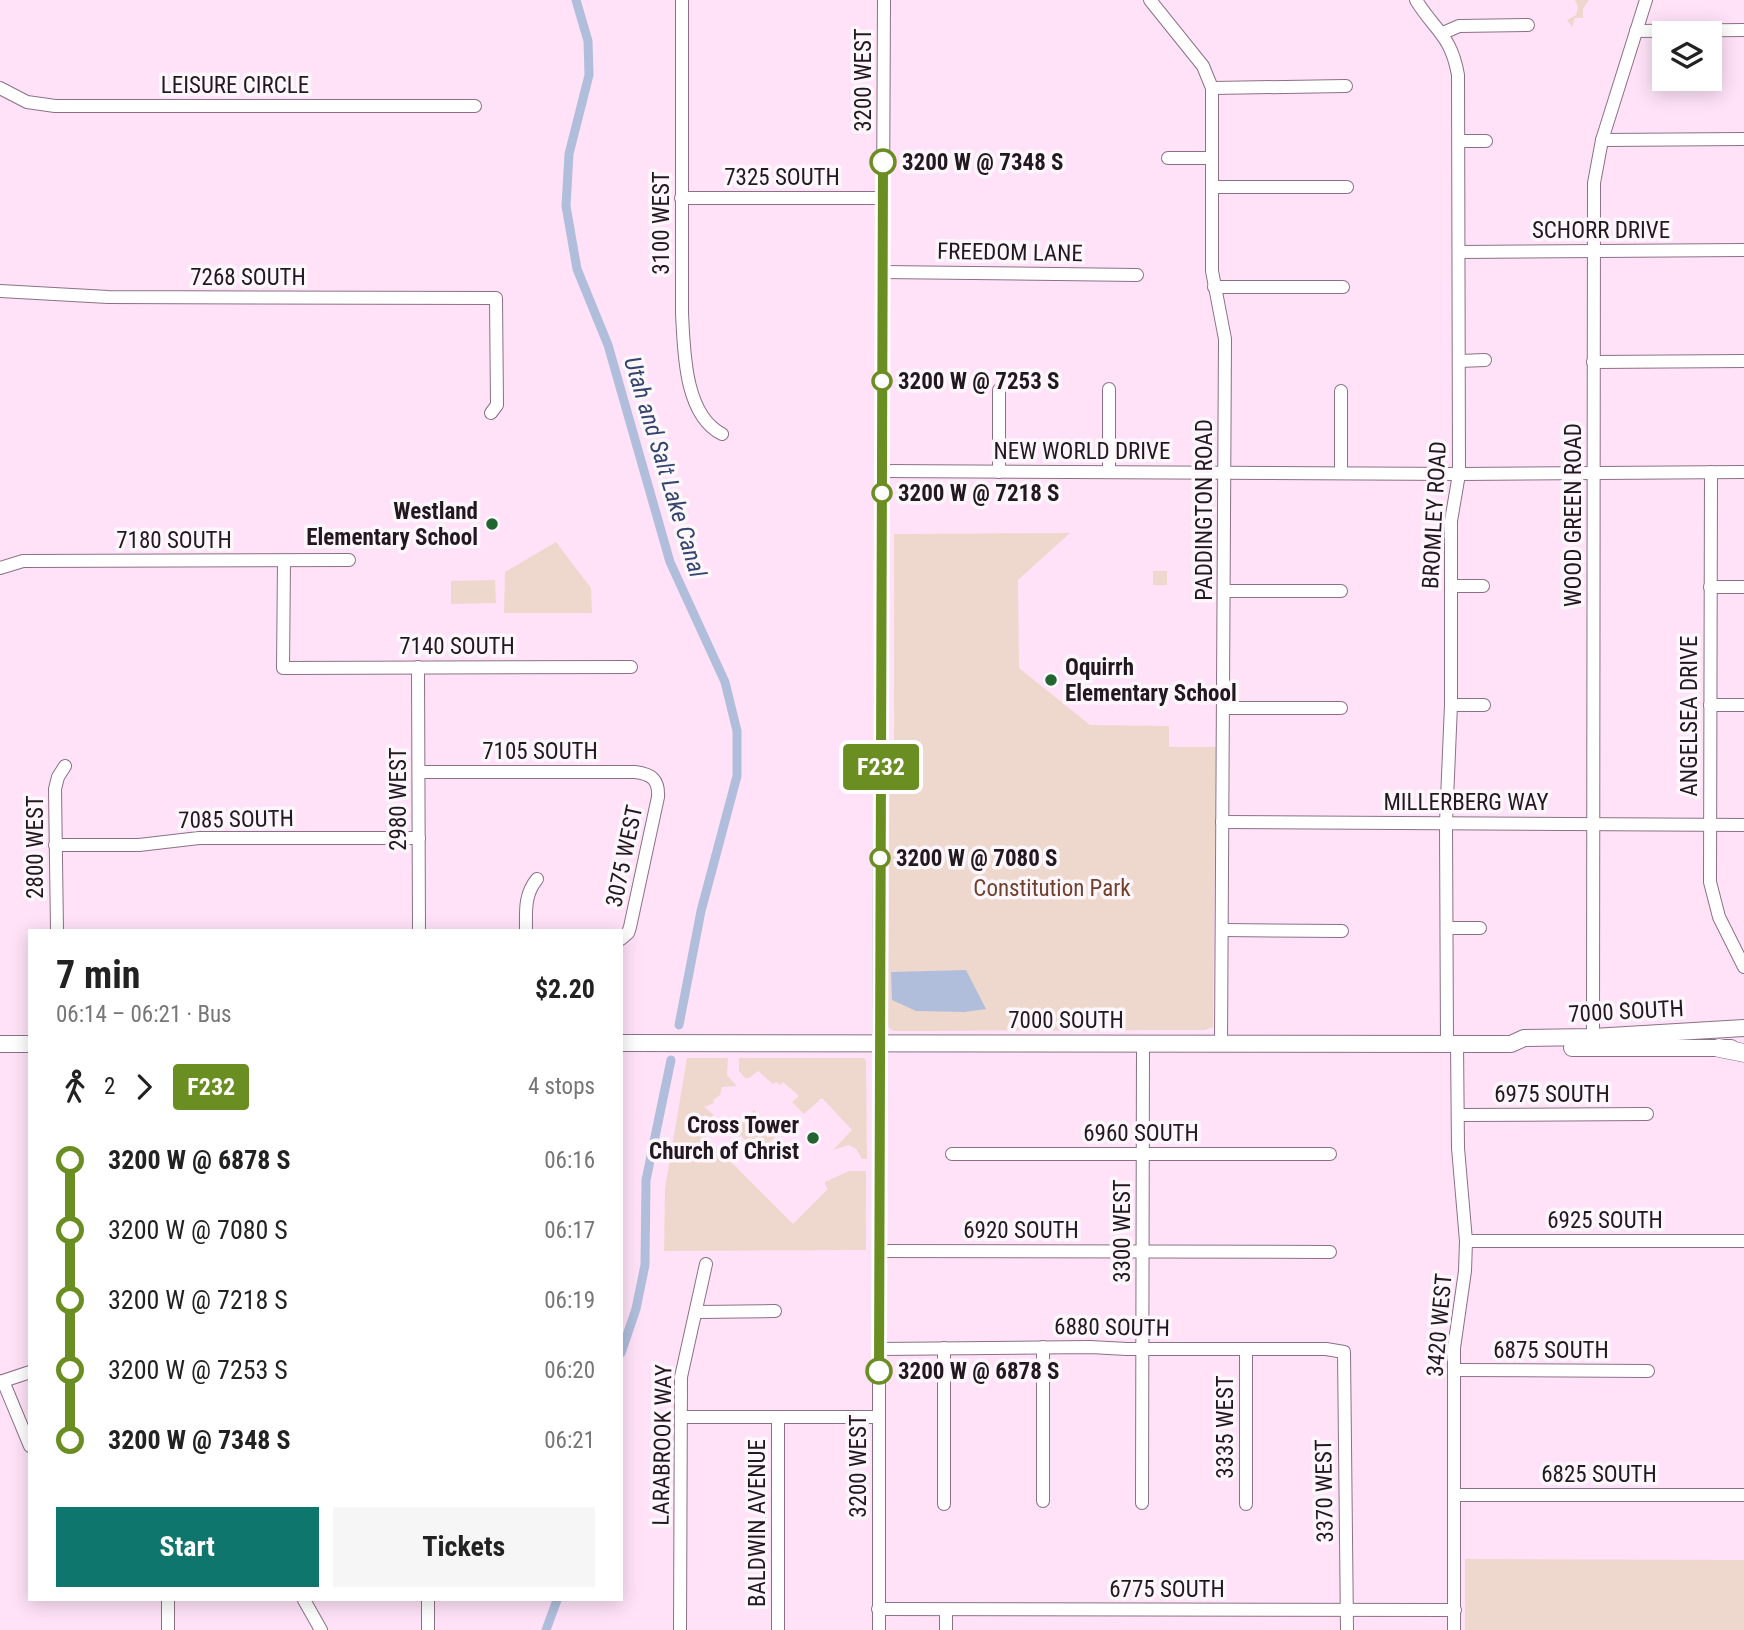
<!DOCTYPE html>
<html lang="en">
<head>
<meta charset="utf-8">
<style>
  :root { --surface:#fff; --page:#f6f6f6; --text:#222; --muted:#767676; --accent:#0f766e }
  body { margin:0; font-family:"Roboto Condensed",sans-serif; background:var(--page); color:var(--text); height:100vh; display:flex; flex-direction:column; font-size:26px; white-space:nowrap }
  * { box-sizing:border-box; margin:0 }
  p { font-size:23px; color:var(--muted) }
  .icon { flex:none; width:38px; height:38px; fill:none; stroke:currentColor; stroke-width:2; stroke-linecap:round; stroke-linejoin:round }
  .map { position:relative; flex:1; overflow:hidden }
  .drawer { position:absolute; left:28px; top:929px; width:595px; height:672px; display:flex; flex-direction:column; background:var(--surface); border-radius:0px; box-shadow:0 4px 18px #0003 }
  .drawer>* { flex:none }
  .badge { padding:0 14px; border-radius:5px; font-size:24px; line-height:46px }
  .fabs { position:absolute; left:1652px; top:21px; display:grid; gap:14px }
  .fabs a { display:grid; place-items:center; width:70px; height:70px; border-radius:0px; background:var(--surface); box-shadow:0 4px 18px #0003; font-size:35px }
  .map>.badge { position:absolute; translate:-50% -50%; box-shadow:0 0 0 4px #fff }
  .legs { display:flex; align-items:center; gap:10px; height:77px; padding:0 28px; font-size:23px }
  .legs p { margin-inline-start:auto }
  .headline { display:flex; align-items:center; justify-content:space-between; height:119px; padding:0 28px }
  h1 { font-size:38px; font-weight:700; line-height:52px }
  .button { display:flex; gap:14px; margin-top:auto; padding:14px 28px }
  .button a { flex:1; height:80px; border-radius:0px; background:var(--accent); color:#fff; font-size:28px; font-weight:700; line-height:80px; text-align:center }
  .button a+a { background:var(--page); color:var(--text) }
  ul { padding:0 28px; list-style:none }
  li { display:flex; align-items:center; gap:24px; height:70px; font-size:26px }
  li i { display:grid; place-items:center; width:10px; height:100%; margin:0 9px; background:currentColor }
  li i::after { content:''; width:18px; height:18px; margin:-9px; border:5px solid; border-radius:50%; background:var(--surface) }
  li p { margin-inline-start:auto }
  li:first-child i { background:linear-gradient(#0000 50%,currentColor 0) }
  li:last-child i { background:linear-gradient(currentColor 50%,#0000 0) }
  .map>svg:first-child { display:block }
</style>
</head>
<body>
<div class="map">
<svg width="1744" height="1630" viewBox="0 0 1744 1630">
  <rect width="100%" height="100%" fill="#ffe2f8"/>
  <g fill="#eed8ce">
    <polygon points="1575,0 1589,0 1583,9 1583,18 1575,18 1572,27 1567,20 1576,15 1578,7"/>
    <polygon points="1070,533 1018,580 1019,668 1090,725 1169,726 1169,747 1216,747 1213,1027 1205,1030 893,1031 889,1028 888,1024 890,746 894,745 894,534"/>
    <polygon points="556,542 591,588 592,613 504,613 505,572"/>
    <rect x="1153" y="571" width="14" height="14"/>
    <polygon points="495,580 496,603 451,604 451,581"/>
    <polygon points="687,1058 728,1058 727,1075 737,1086 722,1087 720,1095 713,1100 714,1103 704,1107 714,1115 711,1118 705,1115 702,1118 696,1118 694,1125 688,1124 687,1130 704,1135 793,1224 828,1189 825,1185 825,1182 849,1171 866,1171 866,1250 664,1251 665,1188"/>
    <polygon points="739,1058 864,1058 866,1061 867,1159 862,1159 856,1149 849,1145 833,1150 852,1130 822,1098 804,1114 792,1102 799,1096 783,1082 780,1085 776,1082 773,1084 758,1071 749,1078 745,1078 739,1071"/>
    <polygon points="754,1110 778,1134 762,1150 757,1151 738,1133 738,1127"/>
    <polygon points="1465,1559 1744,1560 1744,1630 1465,1630"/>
  </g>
  <polygon fill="#b0bedb" points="966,970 986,1009 964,1012 916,1011 892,1000 891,972"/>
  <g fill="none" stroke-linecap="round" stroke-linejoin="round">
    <g stroke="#b0bedb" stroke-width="9">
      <polyline points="576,0 588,41 589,75 569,154 566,206 577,269 608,345 670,562 725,682 737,731 737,776 701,911 679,1025"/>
      <polyline points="621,1353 636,1309 645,1265 646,1180 671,1060"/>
      <polyline points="546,1630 557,1600"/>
    </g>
    <g stroke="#8b7185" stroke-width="14">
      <g id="minor">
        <path d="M682,0V313C684,350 684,415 722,434"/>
        <polyline points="1150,0 1203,66 1212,88 1212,271 1225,339 1221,1043"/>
        <path d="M1416,0C1435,31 1451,35 1458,75L1459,474L1451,521V705L1446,823L1447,1044"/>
        <polyline points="1636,31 1744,30"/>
        <polyline points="1443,33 1459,26 1528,25"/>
        <polyline points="0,88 27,102 55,106 475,106"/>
        <polyline points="1212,88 1346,86"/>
        <polyline points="1602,140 1744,139"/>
        <polyline points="1459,141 1486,141"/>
        <polyline points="1168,158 1212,158"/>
        <polyline points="1212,187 1347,187"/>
        <polyline points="681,198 883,198"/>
        <polyline points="1459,252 1744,250"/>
        <polyline points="882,272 1137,275"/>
        <polyline points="1214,287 1343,287"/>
        <polyline points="0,291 108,297 496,298 497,405 491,413"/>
        <polyline points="1459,361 1485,360"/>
        <polyline points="1593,362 1744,361"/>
        <polyline points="1341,391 1341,472"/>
        <polyline points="882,471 1459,474 1744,472"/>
        <polyline points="999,472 999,390"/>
        <polyline points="1109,472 1109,389"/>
        <polyline points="1711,472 1710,882 1719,917 1744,967"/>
        <polyline points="284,561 283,668 631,667"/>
        <polyline points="0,568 23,561 349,560"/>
        <polyline points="1451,586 1483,586"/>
        <polyline points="1710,587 1744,587"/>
        <polyline points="1224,591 1341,591"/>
        <polyline points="418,667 419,931"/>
        <polyline points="1451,705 1484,705"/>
        <polyline points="1710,705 1744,705"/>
        <polyline points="1224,708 1341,708"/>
        <path d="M419,772H635C652,774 659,780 658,797L630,927L628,933L621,939"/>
        <polyline points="1222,822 1744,825"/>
        <polyline points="55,845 139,845 199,838 419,838"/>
        <polyline points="1447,928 1480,928"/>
        <polyline points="1222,930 1342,931"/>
        <polyline points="57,931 55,789 58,777 65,766"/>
        <path d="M526,931C526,911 524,895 537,879"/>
        <polyline points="1593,1037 1594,183 1602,140 1646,0"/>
        <polyline points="1458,1115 1647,1114"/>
        <polyline points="952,1154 1330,1154"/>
        <polyline points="1466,1241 1744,1241"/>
        <polyline points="879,1251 1330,1252"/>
        <polyline points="697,1312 775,1311"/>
        <polyline points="944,1348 944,1504"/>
        <polyline points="879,1349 1090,1347 1127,1349 1326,1349 1344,1352 1347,1630"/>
        <polyline points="1454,1370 1648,1371"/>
        <polyline points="3,1381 30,1446"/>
        <polyline points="0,1382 30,1372"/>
        <polyline points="681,1417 879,1417"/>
        <polyline points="1454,1495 1744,1495"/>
        <polyline points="1043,1501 1043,1347"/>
        <polyline points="1142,1503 1143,1043"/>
        <polyline points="1246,1504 1246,1350"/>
        <polyline points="168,1600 168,1630"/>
        <polyline points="304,1600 321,1630"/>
        <polyline points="428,1600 428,1630"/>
        <polyline points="878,1609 1455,1610"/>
        <polyline points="680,1630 681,1377 706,1264"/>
        <polyline points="778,1630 778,1417"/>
        <polyline points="879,1630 879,1043 884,0"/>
        <polyline points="946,1630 946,1610"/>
        <polyline points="1454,1630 1454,1348 1465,1271 1466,1241 1458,1148 1457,1044"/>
      </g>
    </g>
    <g stroke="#8b7185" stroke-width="18">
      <g id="major">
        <polyline points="621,1043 1501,1044 1511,1044 1524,1038 1593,1037 1744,1028"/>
        <polyline points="0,1044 30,1044"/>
        <polyline points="1572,1048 1731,1048"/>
      </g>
    </g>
    <g stroke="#8b7185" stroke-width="19">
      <polyline id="highway" points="1719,1048 1744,1053"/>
    </g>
    <use href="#minor" stroke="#fff" stroke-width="12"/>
    <use href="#major" stroke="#fff" stroke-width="16"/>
    <use href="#highway" stroke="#fff" stroke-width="18"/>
  </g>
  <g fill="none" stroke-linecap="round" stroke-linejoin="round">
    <g stroke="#fff" stroke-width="16">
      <polyline id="line-1" points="879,1371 883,162"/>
    </g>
    <use href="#line-1" stroke="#6b8e23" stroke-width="10"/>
  </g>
  <g fill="#fff" stroke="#6b8e23" stroke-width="3.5">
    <circle cx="883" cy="162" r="12"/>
    <circle cx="882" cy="381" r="9"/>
    <circle cx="882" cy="493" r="9"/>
    <circle cx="880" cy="858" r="9"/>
    <circle cx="879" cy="1371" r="12"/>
  </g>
  <g fill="#226530" stroke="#fdf7fc" stroke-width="2.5">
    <circle cx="492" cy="524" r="7"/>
    <circle cx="1051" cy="680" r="7"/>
    <circle cx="813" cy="1138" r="7"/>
  </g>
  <g text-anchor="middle" stroke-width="7" stroke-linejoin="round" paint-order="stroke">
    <g font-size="23" fill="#22181f" stroke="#fdf7fc">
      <text transform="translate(863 80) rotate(-90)" y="8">3200 WEST</text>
      <text x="235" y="93">LEISURE CIRCLE</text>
      <text x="782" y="185">7325 SOUTH</text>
      <text transform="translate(661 223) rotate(-90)" y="8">3100 WEST</text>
      <text x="1601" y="238">SCHORR DRIVE</text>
      <text transform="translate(1010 252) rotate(1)" y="8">FREEDOM LANE</text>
      <text x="248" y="285">7268 SOUTH</text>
      <text x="1082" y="459">NEW WORLD DRIVE</text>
      <text transform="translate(1204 510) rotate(-90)" y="8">PADDINGTON ROAD</text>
      <text transform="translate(1434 515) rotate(-87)" y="8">BROMLEY ROAD</text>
      <text transform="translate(1573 515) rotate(-90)" y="8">WOOD GREEN ROAD</text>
      <text x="174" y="548">7180 SOUTH</text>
      <text x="457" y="654">7140 SOUTH</text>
      <text transform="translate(1689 716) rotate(-90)" y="8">ANGELSEA DRIVE</text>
      <text x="540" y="759">7105 SOUTH</text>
      <text transform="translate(398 799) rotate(-90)" y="8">2980 WEST</text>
      <text x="1466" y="810">MILLERBERG WAY</text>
      <text transform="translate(236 819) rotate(-1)" y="8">7085 SOUTH</text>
      <text transform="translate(35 847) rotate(-90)" y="8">2800 WEST</text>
      <text transform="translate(624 856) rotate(-78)" y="8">3075 WEST</text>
      <text transform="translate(1626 1011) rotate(-3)" y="8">7000 SOUTH</text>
      <text x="1066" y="1028">7000 SOUTH</text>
      <text x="1552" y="1102">6975 SOUTH</text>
      <text x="1141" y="1141">6960 SOUTH</text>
      <text x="1605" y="1228">6925 SOUTH</text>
      <text x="1021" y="1238">6920 SOUTH</text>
      <text transform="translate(1122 1231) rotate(-90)" y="8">3300 WEST</text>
      <text transform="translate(1439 1325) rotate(-85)" y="8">3420 WEST</text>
      <text transform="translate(1112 1327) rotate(1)" y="8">6880 SOUTH</text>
      <text x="1551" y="1358">6875 SOUTH</text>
      <text transform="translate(1225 1427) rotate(-90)" y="8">3335 WEST</text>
      <text transform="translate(662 1445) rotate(-89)" y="8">LARABROOK WAY</text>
      <text transform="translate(858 1466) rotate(-90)" y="8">3200 WEST</text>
      <text x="1599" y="1482">6825 SOUTH</text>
      <text transform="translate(1324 1491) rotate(-91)" y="8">3370 WEST</text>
      <text transform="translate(757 1523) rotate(-90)" y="8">BALDWIN AVENUE</text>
      <text x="1167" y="1597">6775 SOUTH</text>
    </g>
    <g font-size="23" font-weight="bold" fill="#22181f" stroke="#fdf7fc" text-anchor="start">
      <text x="902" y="170">3200 W @ 7348 S</text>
      <text x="898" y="389">3200 W @ 7253 S</text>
      <text x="898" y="501">3200 W @ 7218 S</text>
      <text x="896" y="866">3200 W @ 7080 S</text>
      <text x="898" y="1379">3200 W @ 6878 S</text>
    </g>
    <g font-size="23" font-weight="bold" fill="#22181f" stroke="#fdf7fc" text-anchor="end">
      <text x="478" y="519">Westland<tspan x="478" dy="26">Elementary School</tspan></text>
      <text x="1065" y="675" text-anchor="start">Oquirrh<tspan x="1065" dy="26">Elementary School</tspan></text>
      <text x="799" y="1133">Cross Tower<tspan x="799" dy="26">Church of Christ</tspan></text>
    </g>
    <g font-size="23" fill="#71402c" stroke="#fdf7fc">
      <text x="1052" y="896">Constitution Park</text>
    </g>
    <g font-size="24" font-style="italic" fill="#33456f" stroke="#fdf7fc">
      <text transform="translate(665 467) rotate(73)" y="8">Utah and Salt Lake Canal</text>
    </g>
  </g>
</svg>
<div class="fabs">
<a><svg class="icon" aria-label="layers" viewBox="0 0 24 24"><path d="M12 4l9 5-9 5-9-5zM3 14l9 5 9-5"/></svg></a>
</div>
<b class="badge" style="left:881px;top:767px;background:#6b8e23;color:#fff">F232</b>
<section class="drawer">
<div class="headline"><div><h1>7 min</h1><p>06:14 – 06:21 · Bus</p></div><b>$2.20</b></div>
<div class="legs"><svg class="icon" aria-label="walk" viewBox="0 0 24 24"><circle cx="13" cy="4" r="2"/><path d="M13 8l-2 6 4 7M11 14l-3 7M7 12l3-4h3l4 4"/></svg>2<svg class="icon" aria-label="forward" viewBox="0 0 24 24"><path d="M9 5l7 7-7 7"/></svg><b class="badge" style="background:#6b8e23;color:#fff">F232</b><p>4 stops</p></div>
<ul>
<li><i style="color:#6b8e23"></i><b>3200 W @ 6878 S</b><p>06:16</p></li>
<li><i style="color:#6b8e23"></i><span>3200 W @ 7080 S</span><p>06:17</p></li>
<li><i style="color:#6b8e23"></i><span>3200 W @ 7218 S</span><p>06:19</p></li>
<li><i style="color:#6b8e23"></i><span>3200 W @ 7253 S</span><p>06:20</p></li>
<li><i style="color:#6b8e23"></i><b>3200 W @ 7348 S</b><p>06:21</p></li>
</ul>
<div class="button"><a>Start</a><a>Tickets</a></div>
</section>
</div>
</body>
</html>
